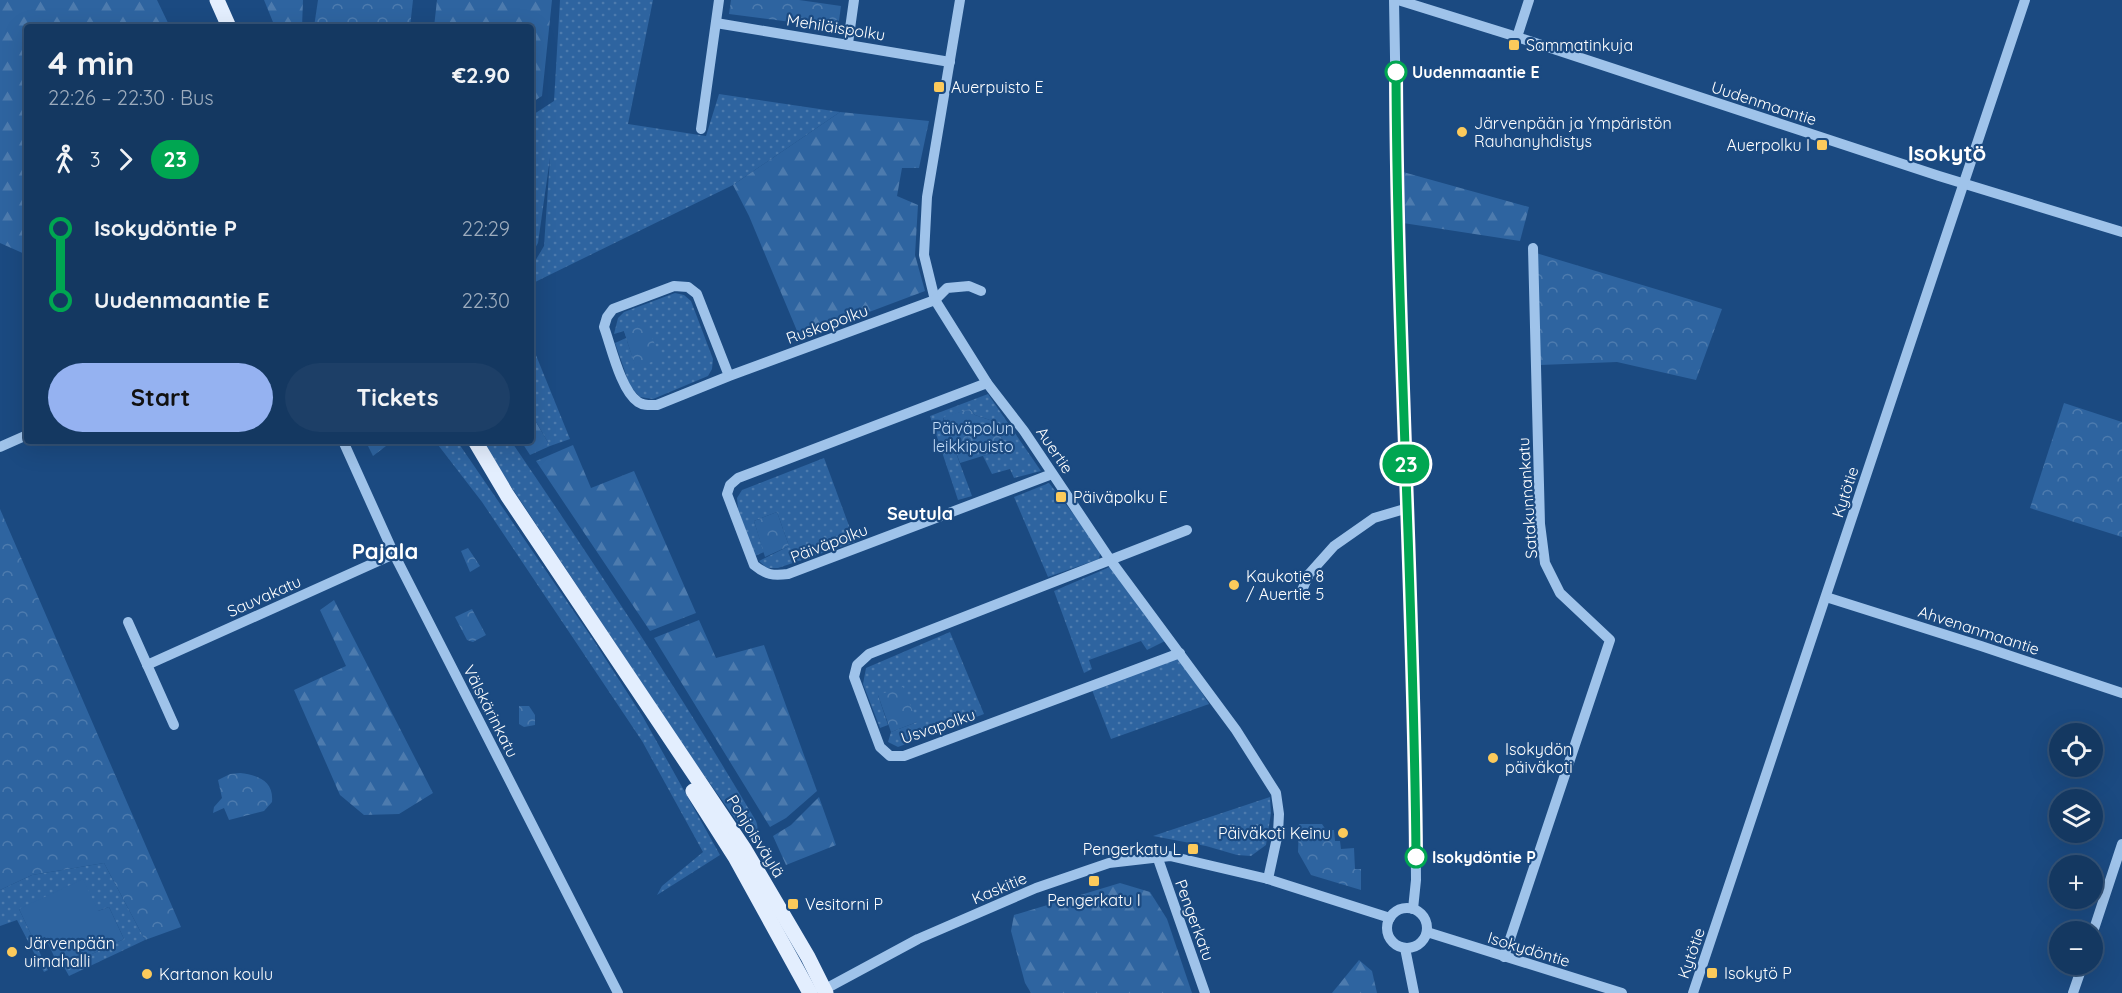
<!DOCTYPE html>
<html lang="en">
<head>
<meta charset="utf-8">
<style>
  :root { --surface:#143861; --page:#1d3f67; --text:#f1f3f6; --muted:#9dacbd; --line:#335276; --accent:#95b2f1 }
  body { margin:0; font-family:Quicksand,sans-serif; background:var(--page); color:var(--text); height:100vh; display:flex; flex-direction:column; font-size:22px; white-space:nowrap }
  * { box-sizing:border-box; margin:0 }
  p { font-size:20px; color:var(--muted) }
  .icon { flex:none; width:33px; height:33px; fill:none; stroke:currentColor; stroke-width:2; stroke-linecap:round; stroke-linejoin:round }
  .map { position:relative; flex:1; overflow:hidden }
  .panel { position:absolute; left:24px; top:24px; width:510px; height:420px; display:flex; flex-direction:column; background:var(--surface); border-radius:6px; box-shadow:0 6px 24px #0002,0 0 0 2px var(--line) }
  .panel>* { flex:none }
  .badge { padding:0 12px; border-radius:20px; font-size:21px; line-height:39px }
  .fabs { position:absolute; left:2049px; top:723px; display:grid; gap:12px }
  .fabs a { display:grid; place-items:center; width:54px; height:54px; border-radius:50%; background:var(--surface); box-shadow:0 6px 24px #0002,0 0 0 2px var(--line); font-size:30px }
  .map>.badge { position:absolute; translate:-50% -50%; box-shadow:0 0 0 3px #fff }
  .legs { display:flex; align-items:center; gap:9px; height:66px; padding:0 24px; font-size:20px }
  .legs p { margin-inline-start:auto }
  .headline { display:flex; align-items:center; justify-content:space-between; height:102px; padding:0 24px }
  h1 { font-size:33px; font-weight:800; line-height:45px }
  .cta { display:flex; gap:12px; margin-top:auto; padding:12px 24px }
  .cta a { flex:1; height:69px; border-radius:36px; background:var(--accent); color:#111; font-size:24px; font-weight:800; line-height:69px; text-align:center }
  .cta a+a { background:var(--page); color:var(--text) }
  ul { padding:0 24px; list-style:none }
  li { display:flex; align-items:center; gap:21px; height:72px; font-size:22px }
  li i { display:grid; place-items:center; width:9px; height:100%; margin:0 8px; background:currentColor }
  li i::after { content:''; width:15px; height:15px; margin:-8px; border:4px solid; border-radius:50%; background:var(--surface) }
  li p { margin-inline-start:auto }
  li:first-child i { background:linear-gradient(#0000 50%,currentColor 0) }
  li:last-child i { background:linear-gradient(currentColor 50%,#0000 0) }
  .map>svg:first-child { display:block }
</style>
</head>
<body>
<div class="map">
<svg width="2122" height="993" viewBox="0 0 2122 993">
  <defs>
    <pattern id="grass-dots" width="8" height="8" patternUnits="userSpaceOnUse" patternTransform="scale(1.5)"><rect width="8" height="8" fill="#2e64a0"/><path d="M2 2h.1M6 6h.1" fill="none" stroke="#4d7bae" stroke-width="1.8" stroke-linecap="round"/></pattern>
    <pattern id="forest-firs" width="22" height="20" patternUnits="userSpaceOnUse" patternTransform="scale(1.5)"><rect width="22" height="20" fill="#2e64a0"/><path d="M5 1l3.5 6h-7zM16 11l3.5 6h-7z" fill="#4d7bae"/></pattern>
    <pattern id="park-crowns" width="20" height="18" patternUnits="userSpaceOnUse" patternTransform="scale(1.5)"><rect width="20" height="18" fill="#2e64a0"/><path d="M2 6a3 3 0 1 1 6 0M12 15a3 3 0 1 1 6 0" fill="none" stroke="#4d7bae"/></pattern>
  </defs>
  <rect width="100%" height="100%" fill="#1b4a81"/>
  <g fill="url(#grass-dots)">
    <polygon points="560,0 653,0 628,124 706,136 719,94 840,112 733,185 531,284 531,268 544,246 550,158 538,243 531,255 531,116 554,101"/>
    <polygon points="675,293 684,295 691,301 713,359 712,369 708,376 653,399 640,397 630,386 615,343 626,338 636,367 624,331 614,334 618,318 624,312"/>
    <polygon points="531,343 570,439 550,446 531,413"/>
    <polygon points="988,394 1041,471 1014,478 1010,469 992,474 983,456 1005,449 996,422 975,415 970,409 943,418 972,496 958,500 930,416"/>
    <polygon points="435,441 457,441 592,638 643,717 720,855 657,895 662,886 703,852 642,741 482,502"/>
    <path d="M483,441H511C596,566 679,691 756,821C759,830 758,833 749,838L691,757L508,482Z"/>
    <polygon points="824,458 855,542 778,568 767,568 759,561 789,546 777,512 754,521 764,552 755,556 738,509 737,498 742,490"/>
    <polygon points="1049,483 1101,549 1099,559 1048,577 1014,497"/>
    <polygon points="1112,566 1165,641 1147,650 1141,641 1089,660 1092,669 1084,673 1054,591"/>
    <polygon points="950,632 984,714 898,747 888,742 891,732 917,722 878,695 888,725 880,728 863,684 866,668"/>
    <polygon points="1179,657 1209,704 1111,739 1092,690"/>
    <polygon points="1270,797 1271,813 1266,845 1251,856 1237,855 1206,846 1153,836"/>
    <polygon points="104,863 145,940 69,976 64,967 124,939 109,907 98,911 19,909 48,970 44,972 17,920 0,926 0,890 32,875"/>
  </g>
  <g fill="url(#forest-firs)">
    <polygon points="0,0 157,0 170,27 27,27 27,255 0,243"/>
    <polygon points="264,0 303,0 302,27 275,27"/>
    <polygon points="437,0 552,0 542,96 531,103 531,27 434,27"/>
    <polygon points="840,112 929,121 919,168 902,168 897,196 918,205 915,255 925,291 800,338 749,216 733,185"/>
    <polygon points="1403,172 1529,207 1520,241 1403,223"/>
    <polygon points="531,413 550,446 530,455 521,441 531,441"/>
    <polygon points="573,445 591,488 634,471 696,613 650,631 536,461"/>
    <polygon points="334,600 433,793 399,814 364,815 340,795 294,690 346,666 320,610"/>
    <polygon points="699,620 716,658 764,645 817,791 786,818 770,827 654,638"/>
    <polygon points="819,797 836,845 786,865 773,836 791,825"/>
    <polygon points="1120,883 1150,892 1167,919 1192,993 1031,993 1025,983 1011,931 1014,915"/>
    <polygon points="1359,960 1372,971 1377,993 1332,993"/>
  </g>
  <g fill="url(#park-crowns)">
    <polygon points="318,0 413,0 410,27 314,27"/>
    <polygon points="731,0 799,0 841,6 838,28 729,14"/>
    <polygon points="1536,253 1722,309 1696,380 1617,362 1540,365"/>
    <polygon points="646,323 661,359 636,367 624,331"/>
    <polygon points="2064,403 2122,422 2122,537 2030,508"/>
    <polygon points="970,409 975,415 996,422 1005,449 960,463 943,417"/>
    <polygon points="368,441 382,441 386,446 373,456 366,442"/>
    <polygon points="0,509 181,927 145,940 104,863 32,875 0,890"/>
    <polygon points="777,512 789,546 765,557 754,521"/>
    <polygon points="468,548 480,566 470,572 461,551"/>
    <polygon points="472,609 486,635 473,642 467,640 455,617"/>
    <polygon points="903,687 917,722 891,732 878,695"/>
    <polygon points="519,706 529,706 535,715 535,725 524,727 519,724"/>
    <path d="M240,773C258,775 274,781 272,802L264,811L229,820L224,808L213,813L214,807L222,798L218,780L230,774Z"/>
    <polygon points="1299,824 1322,824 1326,830 1334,830 1335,841 1340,841 1341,849 1354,848 1355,869 1361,869 1361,890 1311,875 1298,852"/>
  </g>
  <polygon fill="#2e64a0" points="83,879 98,911 109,907 124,939 60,969 45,937 34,941 19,909"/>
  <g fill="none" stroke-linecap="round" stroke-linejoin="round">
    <g stroke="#9fc3ea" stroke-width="10">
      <polyline points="960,0 927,197 924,255 935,300 987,383 1024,431 1111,561 1236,730 1276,793 1279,814 1278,833 1268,879"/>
      <polyline points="1394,0 1398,228 1415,758 1416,880 1413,909"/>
      <polyline points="1398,0 1517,37 1939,176 2122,232"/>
      <polyline points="716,23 950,62"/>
      <polyline points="1517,37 1529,0"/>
      <polyline points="848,43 854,0"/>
      <polyline points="701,129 719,0"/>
      <path d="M729,376L697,294L688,287L674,286L613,309L607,317L604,327C611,346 621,391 638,402C644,406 650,405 657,405L729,376L935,300L947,288L969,286L981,291"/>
      <path d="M987,383L738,478L730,485L727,494L754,565C766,575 773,576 788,574L1052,474"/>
      <polyline points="343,441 394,554 618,993"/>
      <polyline points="0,447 27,435"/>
      <polyline points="1300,595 1309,574 1334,546 1374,518 1408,508"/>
      <polyline points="1826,597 1981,646 2122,693"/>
      <polyline points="128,622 174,725"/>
      <polyline points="1180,653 904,756 890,756 880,747 854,677 857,665 869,654 1187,530"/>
      <polyline points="147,665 394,554"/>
      <polyline points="1157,856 1205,993"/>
      <circle cx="1407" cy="928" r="20"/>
      <polyline points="1427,932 1622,993"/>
      <polyline points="2092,935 2122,844"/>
      <polyline points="1405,948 1414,993"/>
      <polyline points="1504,957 1610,640 1560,593 1545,563 1540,524 1533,248"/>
      <polyline points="818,993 918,939 1036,888 1109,863 1170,856 1268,879 1390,918"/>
      <polyline points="1693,993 2025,0"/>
      <polyline points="2073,993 2083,964"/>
    </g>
    <g stroke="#e3eefe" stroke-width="15">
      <polyline points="217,0 229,27"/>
      <polyline points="475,441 507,495 745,850 808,957 826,993"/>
      <polyline points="693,791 735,857 810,993"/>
    </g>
  </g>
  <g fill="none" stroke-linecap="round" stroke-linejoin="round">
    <g stroke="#fff" stroke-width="14">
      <path id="line-1" d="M1396,72C1397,334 1414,595 1416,857"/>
    </g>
    <use href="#line-1" stroke="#00a651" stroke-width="9"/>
  </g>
  <g fill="#fcca5b" stroke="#1b4a81" stroke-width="2">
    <rect x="1508" y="39" width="12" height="12" rx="3"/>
    <rect x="933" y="81" width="12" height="12" rx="3"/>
    <circle cx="1462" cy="132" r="6"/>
    <rect x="1816" y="139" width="12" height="12" rx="3"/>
    <rect x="1055" y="491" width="12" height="12" rx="3"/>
    <circle cx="1234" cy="585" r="6"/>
    <circle cx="1493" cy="758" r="6"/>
    <circle cx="1343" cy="833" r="6"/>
    <rect x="1187" y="843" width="12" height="12" rx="3"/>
    <rect x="1088" y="875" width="12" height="12" rx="3"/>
    <rect x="787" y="898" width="12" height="12" rx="3"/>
    <circle cx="12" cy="952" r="6"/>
    <rect x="1706" y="967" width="12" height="12" rx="3"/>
    <circle cx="147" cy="974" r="6"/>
  </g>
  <g fill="#fff" stroke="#00a651" stroke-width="3">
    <circle cx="1396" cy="72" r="10"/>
    <circle cx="1416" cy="857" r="10"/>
  </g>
  <g text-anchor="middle" stroke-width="4.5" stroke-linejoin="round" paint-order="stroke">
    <g font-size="16" fill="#fff" stroke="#1b4a81">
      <text transform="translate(836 27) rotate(9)" y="6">Mehiläispolku</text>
      <text transform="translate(1764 103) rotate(18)" y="6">Uudenmaantie</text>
      <text transform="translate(827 324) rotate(-20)" y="6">Ruskopolku</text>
      <text transform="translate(1055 450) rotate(56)" y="6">Auertie</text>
      <text transform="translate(1845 492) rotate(-72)" y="6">Kytötie</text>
      <text transform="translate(1527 498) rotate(-94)" y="6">Satakunnankatu</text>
      <text transform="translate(829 543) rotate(-21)" y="6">Päiväpolku</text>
      <text transform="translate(264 596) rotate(-24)" y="6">Sauvakatu</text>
      <text transform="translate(1979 630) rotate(18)" y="6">Ahvenanmaantie</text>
      <text transform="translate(491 711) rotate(63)" y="6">Välskärinkatu</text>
      <text transform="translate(938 726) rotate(-19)" y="6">Usvapolku</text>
      <text transform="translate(756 836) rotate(58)" y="6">Pohjoisväylä</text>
      <text transform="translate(999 888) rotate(-23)" y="6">Kaskitie</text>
      <text transform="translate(1195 920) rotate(70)" y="6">Pengerkatu</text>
      <text transform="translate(1529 949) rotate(17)" y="6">Isokydöntie</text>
      <text transform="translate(1691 953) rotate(-71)" y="6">Kytötie</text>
    </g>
    <g font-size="16" fill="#fff" stroke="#1b4a81" text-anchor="start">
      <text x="1526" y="51">Sammatinkuja</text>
      <text x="951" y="93">Auerpuisto E</text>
      <text x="1474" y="129">Järvenpään ja Ympäristön<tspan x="1474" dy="18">Rauhanyhdistys</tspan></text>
      <text x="1810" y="151" text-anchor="end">Auerpolku I</text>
      <text x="1073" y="503">Päiväpolku E</text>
      <text x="1246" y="582">Kaukotie 8<tspan x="1246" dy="18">/ Auertie 5</tspan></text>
      <text x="1505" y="755">Isokydön<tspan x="1505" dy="18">päiväkoti</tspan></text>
      <text x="1331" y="839" text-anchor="end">Päiväkoti Keinu</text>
      <text x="1181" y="855" text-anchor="end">Pengerkatu L</text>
      <text x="1094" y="906" text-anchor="middle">Pengerkatu I</text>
      <text x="805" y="910">Vesitorni P</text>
      <text x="24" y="949">Järvenpään<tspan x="24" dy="18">uimahalli</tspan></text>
      <text x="1724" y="979">Isokytö P</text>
      <text x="159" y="980">Kartanon koulu</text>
    </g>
    <g font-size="16" font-weight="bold" fill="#fff" stroke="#1b4a81" text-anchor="start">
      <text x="1412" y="78">Uudenmaantie E</text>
      <text x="1432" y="863">Isokydöntie P</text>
    </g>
    <g font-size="16" fill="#c3dcf8" stroke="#1b4a81">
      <text x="973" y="434">Päiväpolun<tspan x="973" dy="18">leikkipuisto</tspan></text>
    </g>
    <g font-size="18" font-weight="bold" fill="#fff" stroke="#1b4a81">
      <text x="920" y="520">Seutula</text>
    </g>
    <g font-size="22" font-weight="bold" fill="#fff" stroke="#1b4a81">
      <text x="1947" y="161">Isokytö</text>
      <text x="385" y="559">Pajala</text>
    </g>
  </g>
</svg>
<div class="fabs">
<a><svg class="icon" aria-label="locate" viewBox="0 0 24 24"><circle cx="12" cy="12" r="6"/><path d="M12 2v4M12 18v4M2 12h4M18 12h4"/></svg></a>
<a><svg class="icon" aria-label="layers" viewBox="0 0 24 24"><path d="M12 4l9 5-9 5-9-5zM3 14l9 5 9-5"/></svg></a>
<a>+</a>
<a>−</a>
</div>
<b class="badge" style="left:1406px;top:464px;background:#00a651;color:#fff">23</b>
<section class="panel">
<div class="headline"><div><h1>4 min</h1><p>22:26 – 22:30 · Bus</p></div><b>€2.90</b></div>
<div class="legs"><svg class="icon" aria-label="walk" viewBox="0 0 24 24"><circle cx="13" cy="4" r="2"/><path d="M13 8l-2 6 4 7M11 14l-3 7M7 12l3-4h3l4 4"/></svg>3<svg class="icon" aria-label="forward" viewBox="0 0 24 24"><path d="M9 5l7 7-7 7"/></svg><b class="badge" style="background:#00a651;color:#fff">23</b></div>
<ul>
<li><i style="color:#00a651"></i><b>Isokydöntie P</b><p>22:29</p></li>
<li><i style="color:#00a651"></i><b>Uudenmaantie E</b><p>22:30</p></li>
</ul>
<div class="cta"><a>Start</a><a>Tickets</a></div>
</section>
</div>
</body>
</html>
